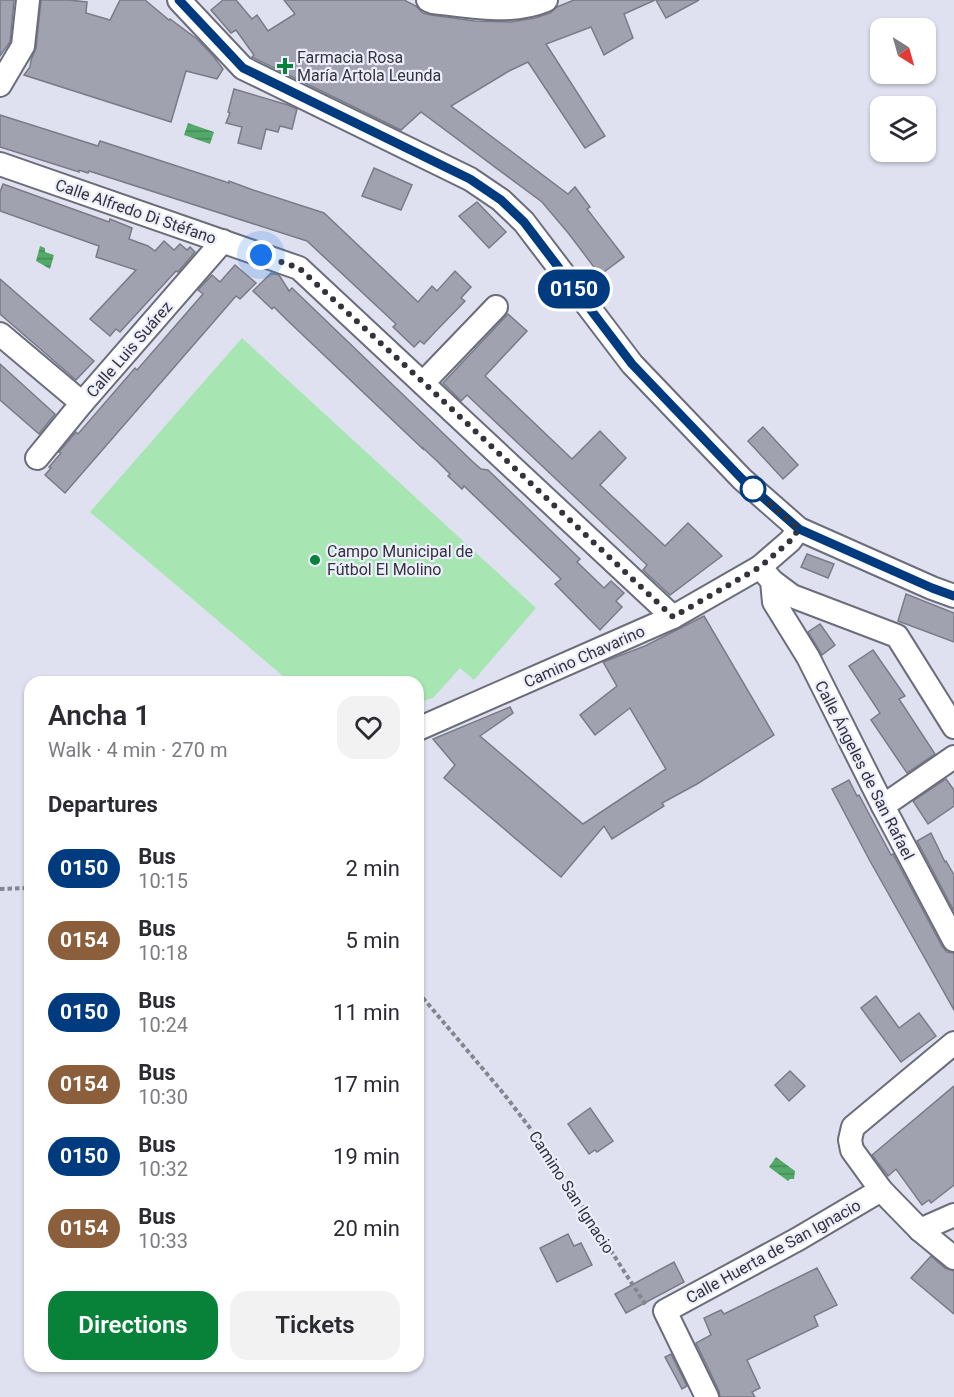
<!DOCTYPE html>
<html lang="en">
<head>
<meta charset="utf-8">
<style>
  :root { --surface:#fff; --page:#f2f2f3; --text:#2b2b33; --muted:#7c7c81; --accent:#088139 }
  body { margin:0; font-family:Roboto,sans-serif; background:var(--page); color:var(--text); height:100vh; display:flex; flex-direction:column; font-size:22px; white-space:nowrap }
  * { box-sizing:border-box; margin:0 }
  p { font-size:20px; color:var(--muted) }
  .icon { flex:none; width:33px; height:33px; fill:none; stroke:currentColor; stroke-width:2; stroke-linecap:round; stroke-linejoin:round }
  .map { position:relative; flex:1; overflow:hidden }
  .panel { position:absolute; left:24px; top:676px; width:400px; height:696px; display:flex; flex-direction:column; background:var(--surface); border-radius:18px; box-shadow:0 2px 4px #0004 }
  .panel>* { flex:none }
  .badge { padding:0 12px; border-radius:20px; font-size:21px; line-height:39px }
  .needle { width:39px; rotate:143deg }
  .controls { position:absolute; left:870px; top:18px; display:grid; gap:12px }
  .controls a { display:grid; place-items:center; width:66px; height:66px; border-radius:12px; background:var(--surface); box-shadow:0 2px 4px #0004; font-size:30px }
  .you { position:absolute; width:30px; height:30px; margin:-15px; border:4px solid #fff; border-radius:50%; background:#1a73e8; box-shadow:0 0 0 9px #1a73e833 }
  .map>.badge { position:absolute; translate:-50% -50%; box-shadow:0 0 0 3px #fff }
  h2 { padding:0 24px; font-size:22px; line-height:54px }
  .round { display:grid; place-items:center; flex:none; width:63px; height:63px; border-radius:18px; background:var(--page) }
  .head { display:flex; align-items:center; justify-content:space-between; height:102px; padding:0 24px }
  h1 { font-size:28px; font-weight:600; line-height:45px }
  .action { display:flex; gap:12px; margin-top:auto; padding:12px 24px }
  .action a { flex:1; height:69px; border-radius:18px; background:var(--accent); color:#fff; font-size:24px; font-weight:600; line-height:69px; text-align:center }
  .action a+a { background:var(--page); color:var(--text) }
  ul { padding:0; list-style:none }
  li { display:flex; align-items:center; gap:18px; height:72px; padding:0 24px }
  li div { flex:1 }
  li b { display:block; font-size:22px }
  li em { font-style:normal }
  li .badge { min-width:66px; font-weight:700; text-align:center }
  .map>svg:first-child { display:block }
</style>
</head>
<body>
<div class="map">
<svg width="954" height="1397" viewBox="0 0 954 1397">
  <defs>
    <pattern id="water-rules" width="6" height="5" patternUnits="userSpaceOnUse" patternTransform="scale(1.5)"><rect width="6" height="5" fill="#53aa68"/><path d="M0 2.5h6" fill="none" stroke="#458b57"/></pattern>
  </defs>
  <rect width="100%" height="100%" fill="#dfe1f0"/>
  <polygon fill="#a7e6b2" points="242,338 536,608 474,680 460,668 433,698 419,702 418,682 290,682 90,512"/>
  <g fill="url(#water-rules)">
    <polygon points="188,123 214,132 210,144 184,135"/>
    <polygon points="40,246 45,248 45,252 54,255 50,269 36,261"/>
    <polygon points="776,1157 795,1171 794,1179 790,1179 788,1181 769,1167"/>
  </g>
  <g fill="#a1a2b0" stroke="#797b88" stroke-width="1.5">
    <polygon points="0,0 14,0 10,42 0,56"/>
    <polygon points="41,0 69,0 87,2 86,13 110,20 120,0 145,0 169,20 170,19 197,39 214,57 223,69 217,79 186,71 171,122 24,75 30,67 31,60 36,48"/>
    <polygon points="223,0 236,0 252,19 257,15 268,31 295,14 284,0 404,0 416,6 423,13 431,15 475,21 511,22 535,18 550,13 557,7 574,0 655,0 624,14 633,38 604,55 591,27 546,44 605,136 585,148 528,62 509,71 451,106 568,194 575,187 590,207 587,209 624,257 600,275 569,234 542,202 421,112 401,130 252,57 254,55 236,30 231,33 211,10"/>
    <polygon points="656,0 699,0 666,18"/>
    <polygon points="234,89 288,105 297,109 292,129 280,126 278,132 266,129 261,149 238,143 242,127 226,123 230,113 228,112"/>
    <polygon points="0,115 98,146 100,141 229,183 229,181 253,190 324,213 418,302 432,286 437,291 455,271 471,287 461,298 465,301 435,332 424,344 420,341 414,347 393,327 396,324 307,241 89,171 88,173 79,170 79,172 0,147"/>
    <polygon points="374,168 412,185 401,210 362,196"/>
    <polygon points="3,184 109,222 110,219 132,228 129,239 148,246 155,251 164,241 174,250 180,244 187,250 190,247 195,252 178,272 176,271 120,332 116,329 110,336 90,319 136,270 96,257 99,246 0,211 0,192"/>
    <polygon points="477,202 506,232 489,248 459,216"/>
    <polygon points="235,265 256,283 240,299 236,296 65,493 45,475 51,468 49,467 61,453 59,452 76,432 78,434 135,368 137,370 203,294 198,290 212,275 220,282"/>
    <polygon points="271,273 279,275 289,291 292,288 473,462 481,469 488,470 580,559 577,562 604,588 611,581 624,593 616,601 622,607 600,630 555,584 561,579 534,553 464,486 462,489 448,476 450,474 437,461 423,448 423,449 287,320 274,307 272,309 253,291"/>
    <polygon points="0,279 94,361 76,380 0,314"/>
    <polygon points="508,314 527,331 485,376 572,459 600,431 626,458 600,485 665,546 688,523 722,556 670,595 643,570 647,565 467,395 461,401 443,383"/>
    <polygon points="0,364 55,414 39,434 0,400"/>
    <polygon points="763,427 798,465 783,479 748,441"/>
    <polygon points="807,554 834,564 828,578 801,567"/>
    <polygon points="906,594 954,613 954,642 898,621"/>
    <polygon points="704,616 774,735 697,784 662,803 664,806 612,839 604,826 561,877 444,778 455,765 433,739 510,707 513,713 480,736 583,824 666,769 630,708 595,735 580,715 617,686 603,662 645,646"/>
    <polygon points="820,624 835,645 822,655 808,632"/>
    <polygon points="873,650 905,696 899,699 935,754 907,773 871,720 880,713 849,666"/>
    <polygon points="946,779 954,790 954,806 928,824 913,801"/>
    <polygon points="849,780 857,796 859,795 891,855 893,854 942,946 947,952 954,953 954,1010 870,861 832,789"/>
    <polygon points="931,833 945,862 946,861 954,875 954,911 917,841"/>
    <polygon points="876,996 899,1028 919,1013 936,1036 901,1062 861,1008"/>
    <polygon points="790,1071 805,1086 789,1101 775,1085"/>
    <polygon points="954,1086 954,1185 931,1203 929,1200 922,1205 896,1169 888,1176 872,1155"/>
    <polygon points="590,1108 613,1141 597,1152 595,1150 589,1154 568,1124"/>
    <polygon points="568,1234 574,1246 581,1243 592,1265 557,1282 540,1248"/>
    <polygon points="931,1256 945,1268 954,1271 954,1314 911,1278"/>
    <polygon points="674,1262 684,1282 626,1313 615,1294"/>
    <polygon points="817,1268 837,1305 814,1316 818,1326 747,1360 760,1388 752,1392 755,1397 720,1397 719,1391 696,1343 711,1335 704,1318 721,1310 724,1314"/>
    <polygon points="671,1354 687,1386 682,1389 665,1357"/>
  </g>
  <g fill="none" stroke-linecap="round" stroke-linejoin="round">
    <g stroke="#6c6d7a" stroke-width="26">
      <g id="minor">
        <polyline points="179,0 243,68 470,179 501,200 524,222 632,364 742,479 799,529 932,588 954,596"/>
        <path d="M428,0L433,2C471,6 510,15 546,0"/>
        <polyline points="0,85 23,46 28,0"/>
        <polyline points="0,164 299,268 673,617"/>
        <polyline points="0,334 82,403"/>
        <polyline points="423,383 496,307"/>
        <polyline points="37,458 82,403 223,241"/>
        <polyline points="760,567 772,581 774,602 808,657 883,806 954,940"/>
        <polyline points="772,581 792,596 897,636 954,727"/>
        <polyline points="418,729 673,617 760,567 790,541 799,529"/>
        <polyline points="883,806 954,757"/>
        <polyline points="954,1043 853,1127 850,1140 852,1150 881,1190 920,1230 954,1258"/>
        <polyline points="920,1230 954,1215"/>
        <polyline points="707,1397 665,1311 798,1239 881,1190"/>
      </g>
    </g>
    <g stroke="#858590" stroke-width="4" stroke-dasharray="4.5 3" stroke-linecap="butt">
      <polyline points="0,889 30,888"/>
      <polyline points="418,992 504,1094 543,1145 647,1307"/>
    </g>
    <use href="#minor" stroke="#fff" stroke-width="22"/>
  </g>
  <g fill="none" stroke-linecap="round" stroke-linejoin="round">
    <g stroke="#fff" stroke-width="14">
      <polyline id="line" points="179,0 243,68 470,179 501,200 524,222 632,364 742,479 799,529 932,588 954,596"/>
    </g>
    <use href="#line" stroke="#003b80" stroke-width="9"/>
    <polyline stroke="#333339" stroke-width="6" stroke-dasharray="0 10.8" points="261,255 299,268 423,382 673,617 760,567 790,541 799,529 753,489"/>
  </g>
  <g fill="#088139" stroke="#eceefd" stroke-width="2">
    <path d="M282 57h6v6h6v6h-6v6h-6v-6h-6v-6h6z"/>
    <circle cx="315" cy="560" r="6"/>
  </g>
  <circle fill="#fff" stroke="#003b80" stroke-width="3" cx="753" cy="489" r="12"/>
  <g text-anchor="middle" stroke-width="4.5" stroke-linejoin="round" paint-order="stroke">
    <g font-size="16" fill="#333339" stroke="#eceefd" text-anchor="start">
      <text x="297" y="63">Farmacia Rosa<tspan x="297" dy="18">María Artola Leunda</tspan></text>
      <text x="327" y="557">Campo Municipal de<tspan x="327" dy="18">Fútbol El Molino</tspan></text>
    </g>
    <g font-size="16" fill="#333339" stroke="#eceefd">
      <text transform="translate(136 211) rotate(19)" y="6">Calle Alfredo Di Stéfano</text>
      <text transform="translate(129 349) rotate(-49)" y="6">Calle Luis Suárez</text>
      <text transform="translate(584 656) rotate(-24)" y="6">Camino Chavarino</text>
      <text transform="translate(865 770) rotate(63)" y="6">Calle Ángeles de San Rafael</text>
      <text transform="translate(572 1192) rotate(57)" y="6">Camino San Ignacio</text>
      <text transform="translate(773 1251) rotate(-29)" y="6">Calle Huerta de San Ignacio</text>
    </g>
  </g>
</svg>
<div class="controls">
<a><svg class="needle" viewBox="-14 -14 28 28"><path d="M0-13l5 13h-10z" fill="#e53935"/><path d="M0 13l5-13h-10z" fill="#7c7c81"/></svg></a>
<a><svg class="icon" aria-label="layers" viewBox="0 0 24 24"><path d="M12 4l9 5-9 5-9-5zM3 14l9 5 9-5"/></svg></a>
</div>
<div class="you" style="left:261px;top:255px"></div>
<b class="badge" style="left:574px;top:289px;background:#003b80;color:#fff">0150</b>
<section class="panel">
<div class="head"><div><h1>Ancha 1</h1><p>Walk · 4 min · 270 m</p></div><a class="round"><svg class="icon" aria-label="heart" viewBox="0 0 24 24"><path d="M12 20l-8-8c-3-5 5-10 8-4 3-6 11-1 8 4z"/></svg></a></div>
<h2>Departures</h2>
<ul>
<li><span class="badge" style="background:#003b80;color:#fff">0150</span><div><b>Bus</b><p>10:15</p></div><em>2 min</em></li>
<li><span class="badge" style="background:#8b5e3c;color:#fff">0154</span><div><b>Bus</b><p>10:18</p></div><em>5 min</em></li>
<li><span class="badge" style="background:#003b80;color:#fff">0150</span><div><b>Bus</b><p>10:24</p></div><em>11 min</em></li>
<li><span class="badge" style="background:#8b5e3c;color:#fff">0154</span><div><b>Bus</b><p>10:30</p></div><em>17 min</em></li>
<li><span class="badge" style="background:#003b80;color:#fff">0150</span><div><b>Bus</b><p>10:32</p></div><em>19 min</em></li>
<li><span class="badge" style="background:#8b5e3c;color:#fff">0154</span><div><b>Bus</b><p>10:33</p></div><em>20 min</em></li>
</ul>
<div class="action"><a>Directions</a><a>Tickets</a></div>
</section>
</div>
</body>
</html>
